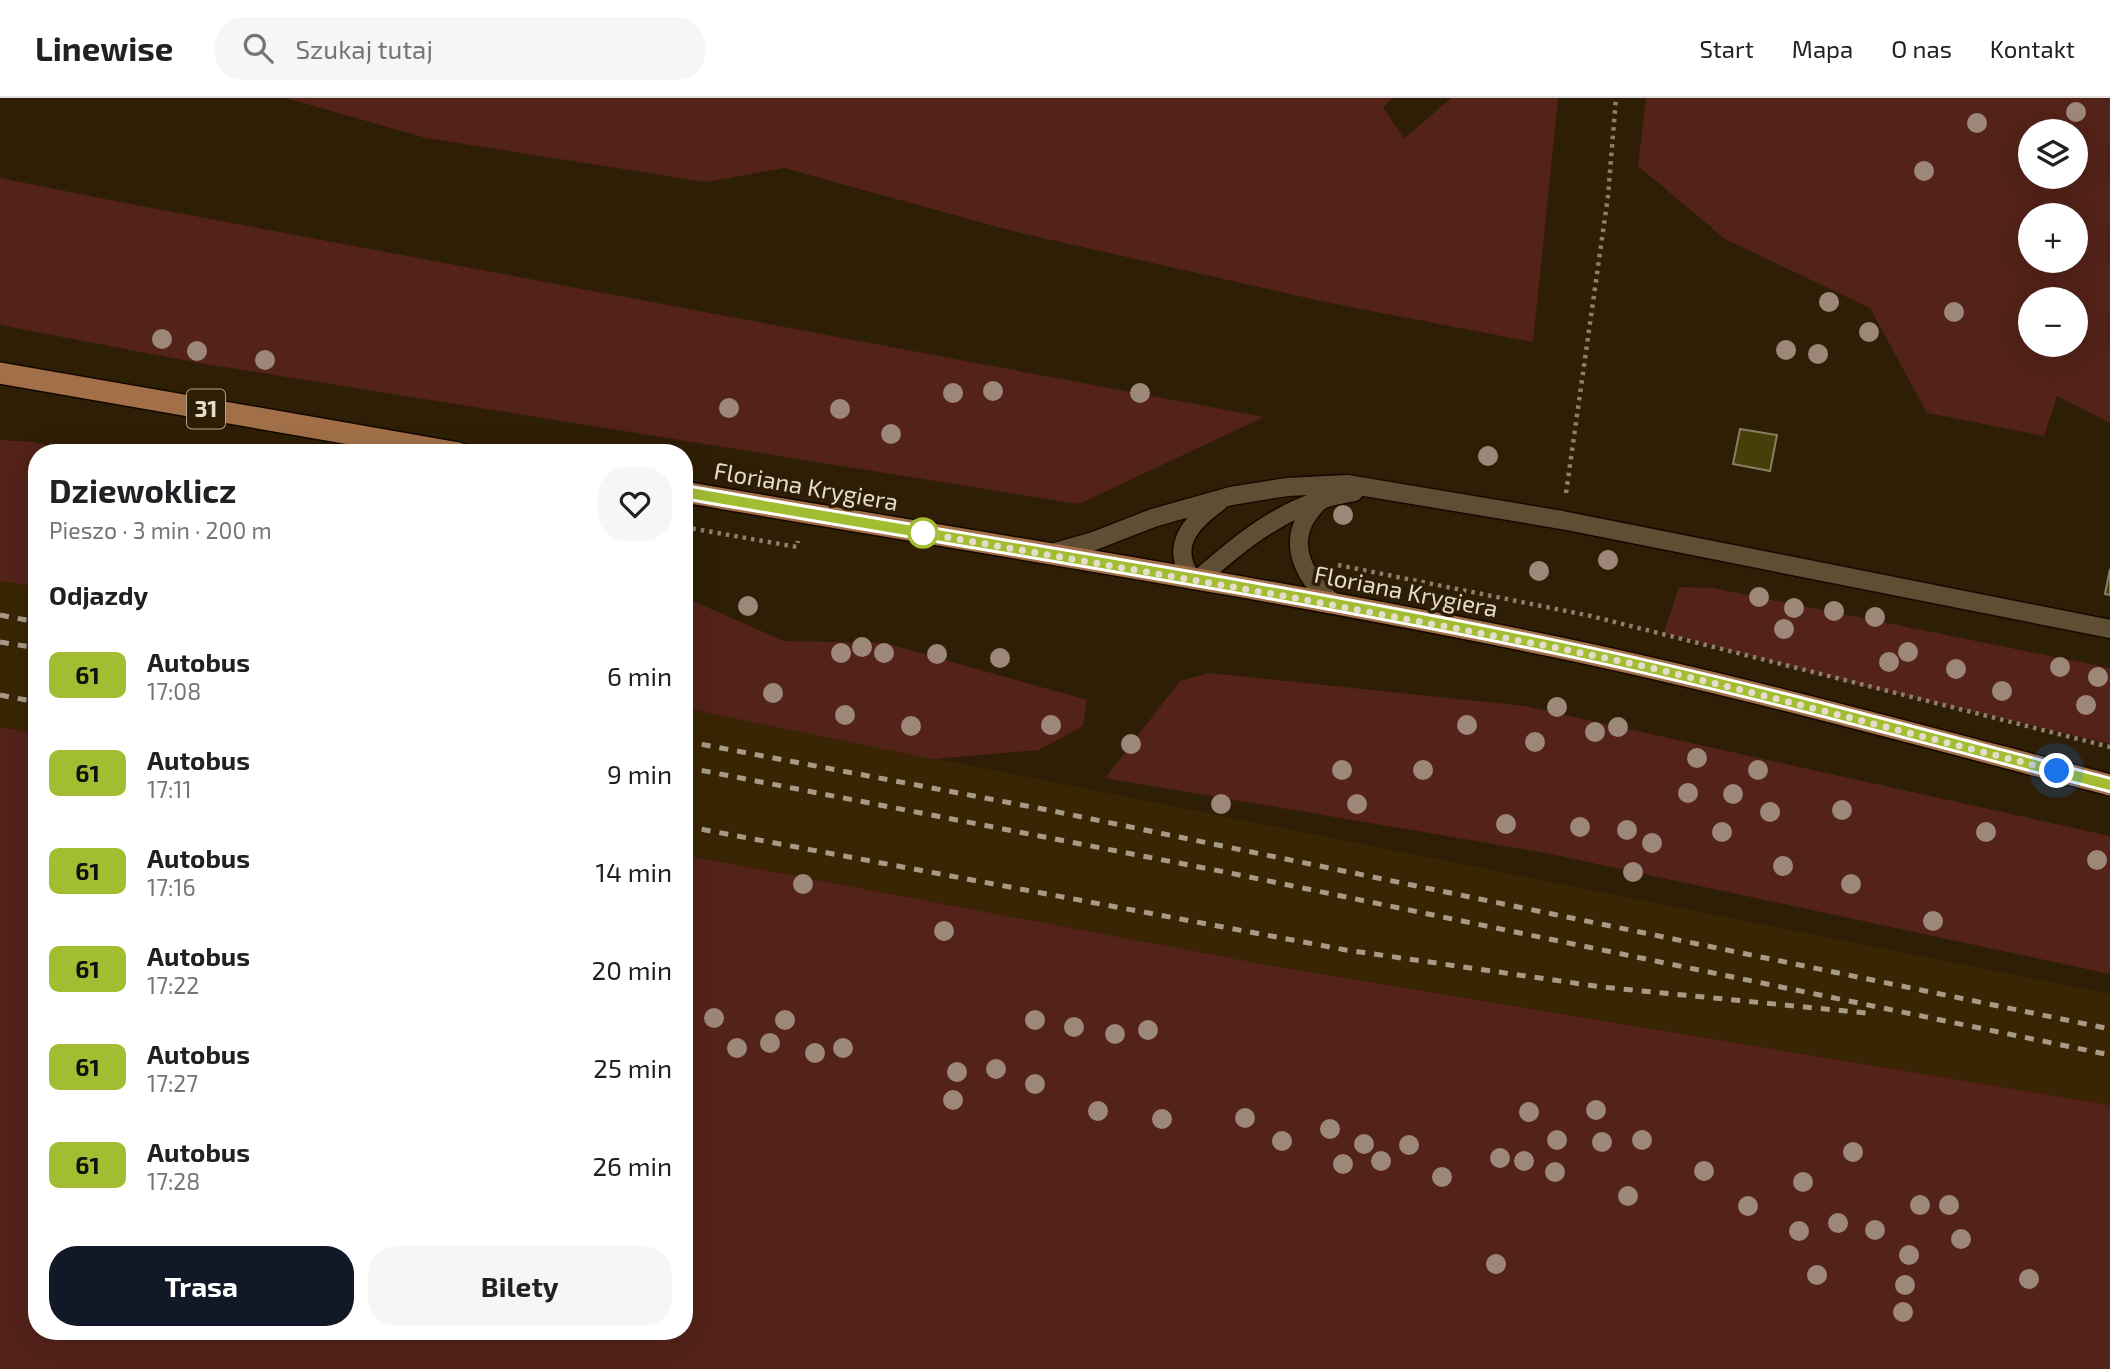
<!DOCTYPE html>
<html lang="pl">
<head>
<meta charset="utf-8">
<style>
  :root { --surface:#fff; --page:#f6f6f6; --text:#202124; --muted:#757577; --line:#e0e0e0; --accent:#111827 }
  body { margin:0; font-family:"Exo 2",sans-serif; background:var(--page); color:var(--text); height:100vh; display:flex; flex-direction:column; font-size:26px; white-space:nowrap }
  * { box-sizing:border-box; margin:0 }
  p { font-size:23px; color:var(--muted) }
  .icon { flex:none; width:38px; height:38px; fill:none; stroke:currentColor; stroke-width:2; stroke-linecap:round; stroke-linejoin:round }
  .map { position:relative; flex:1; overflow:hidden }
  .sheet { position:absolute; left:28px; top:346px; width:665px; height:896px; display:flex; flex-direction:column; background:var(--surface); border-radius:28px; box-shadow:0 7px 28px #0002 }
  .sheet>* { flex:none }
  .badge { padding:0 14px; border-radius:10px; font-size:24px; line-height:46px }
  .tools { position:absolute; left:2018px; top:21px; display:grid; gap:14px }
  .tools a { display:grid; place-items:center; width:70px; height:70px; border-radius:50%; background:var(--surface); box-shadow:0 7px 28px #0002; font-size:35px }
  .you { position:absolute; width:35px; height:35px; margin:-18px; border:5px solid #fff; border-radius:50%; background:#1a73e8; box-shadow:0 0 0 10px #1a73e833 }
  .map>.badge { position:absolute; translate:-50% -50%; box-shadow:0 0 0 4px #fff }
  h2 { padding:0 21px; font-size:26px; line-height:63px }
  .round { display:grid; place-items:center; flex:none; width:74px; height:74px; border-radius:28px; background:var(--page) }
  .overview { display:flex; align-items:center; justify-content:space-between; height:119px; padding:0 21px }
  h1 { font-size:33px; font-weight:700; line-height:52px }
  .primary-button { display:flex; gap:14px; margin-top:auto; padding:14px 21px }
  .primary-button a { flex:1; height:80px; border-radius:28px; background:var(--accent); color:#fff; font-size:28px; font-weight:700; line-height:80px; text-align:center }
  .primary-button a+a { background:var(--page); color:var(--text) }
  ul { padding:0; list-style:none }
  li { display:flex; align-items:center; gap:21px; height:98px; padding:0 21px }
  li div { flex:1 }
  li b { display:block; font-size:26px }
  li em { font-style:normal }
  li .badge { min-width:77px; font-weight:700; text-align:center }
  header { display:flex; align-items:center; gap:42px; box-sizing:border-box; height:98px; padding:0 35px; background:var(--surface); border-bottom:2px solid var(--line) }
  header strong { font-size:33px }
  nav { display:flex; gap:38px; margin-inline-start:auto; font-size:24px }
  .search { width:490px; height:63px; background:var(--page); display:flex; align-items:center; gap:18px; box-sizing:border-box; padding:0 24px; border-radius:28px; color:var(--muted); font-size:26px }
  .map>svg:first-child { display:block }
</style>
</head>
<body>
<header>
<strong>Linewise</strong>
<div class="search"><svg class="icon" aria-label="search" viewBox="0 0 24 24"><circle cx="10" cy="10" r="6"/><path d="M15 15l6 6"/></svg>Szukaj tutaj</div>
<nav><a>Start</a><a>Mapa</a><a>O nas</a><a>Kontakt</a></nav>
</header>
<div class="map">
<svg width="2110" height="1271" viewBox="0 0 2110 1271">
  <rect width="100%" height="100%" fill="#2e1e05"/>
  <g fill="#392503">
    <polygon points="0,483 37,489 37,636 0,629"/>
    <polygon points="684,610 2110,896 2110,1007 1263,866 684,757"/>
  </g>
  <g fill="#532219" fill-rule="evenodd">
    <polygon points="286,0 1393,0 1383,9 1404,41 1451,0 1558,0 1558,2 1533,244 1325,204 1012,133 784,70 706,84 426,40"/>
    <path d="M1646,0H2110V325L2057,298L2044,338L1927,315L1870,210L1725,141L1638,68ZM2030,33H2076V79H2030ZM2030,117H2076V163H2030ZM2076,201V247H2030V201Z"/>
    <polygon points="0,80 125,105 1264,319 1079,406 193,264 0,227"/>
    <polygon points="0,342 35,344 71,355 37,355 37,489 0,483"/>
    <polygon points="1679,489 1713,490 2110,570 2110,646 1872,590 1664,535"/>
    <polygon points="684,499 784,543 885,545 1087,602 1083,628 1039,652 933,661 684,610"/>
    <polygon points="1209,575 1525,608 2110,738 2110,876 1546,755 1105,680 1180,583"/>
    <polygon points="0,629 37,636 37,1234 684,1234 684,757 1263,866 2110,1007 2110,1271 0,1271"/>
  </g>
  <g fill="#473e0a" stroke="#868060" stroke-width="2">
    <polygon points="1740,331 1777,337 1770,373 1733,366"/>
    <polygon points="2110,471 2110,497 2105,496"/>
  </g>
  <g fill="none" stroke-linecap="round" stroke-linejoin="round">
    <g stroke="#160800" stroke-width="21">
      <g id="service">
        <path d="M1321,402C1281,438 1301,478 1336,507"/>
        <polyline points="1052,455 1094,443 1153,420 1231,398 1287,389 1347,386 1562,422 2110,531"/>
        <path d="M1193,482C1168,449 1191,424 1218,405"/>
        <path d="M1197,482C1246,440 1288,404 1354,394"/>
      </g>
    </g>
    <g stroke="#160800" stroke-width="24">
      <g id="primary">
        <polyline points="0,275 459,355"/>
        <path d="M684,394C975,444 1267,489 1556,549C1742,588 1926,639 2110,687"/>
      </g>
    </g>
    <g stroke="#8c7f6b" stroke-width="4.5" stroke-dasharray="3.5 5" stroke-linecap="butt">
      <polyline points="1566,395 1608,98 1616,0"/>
      <polyline points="684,429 797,449 798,443"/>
      <polyline points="1338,467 1591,518 2110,649"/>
    </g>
    <use href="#service" stroke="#604e34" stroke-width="18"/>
    <use href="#primary" stroke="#a17048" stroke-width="21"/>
    <g stroke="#a79b88" stroke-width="5" stroke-dasharray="9 9" stroke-linecap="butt">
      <polyline points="0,517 37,524"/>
      <polyline points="0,544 37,550"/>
      <polyline points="0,597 37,604"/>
      <polyline points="684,643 1048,712 2110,931"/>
      <polyline points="684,669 1230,775 2110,957"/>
      <polyline points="684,728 1346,852 1602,889 1866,915"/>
    </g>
  </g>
  <g fill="#9d8779">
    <circle cx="2076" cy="14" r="10"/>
    <circle cx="1977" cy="25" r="10"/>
    <circle cx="1924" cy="73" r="10"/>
    <circle cx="1829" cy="204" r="10"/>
    <circle cx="1954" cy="214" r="10"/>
    <circle cx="1869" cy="234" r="10"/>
    <circle cx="162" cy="241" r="10"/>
    <circle cx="1786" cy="252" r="10"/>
    <circle cx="197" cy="253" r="10"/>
    <circle cx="1818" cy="256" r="10"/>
    <circle cx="265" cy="262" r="10"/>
    <circle cx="993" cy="293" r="10"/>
    <circle cx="953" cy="295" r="10"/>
    <circle cx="1140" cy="295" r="10"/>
    <circle cx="729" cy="310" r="10"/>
    <circle cx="840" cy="311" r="10"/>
    <circle cx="891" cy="336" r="10"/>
    <circle cx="1488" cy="358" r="10"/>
    <circle cx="1343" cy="417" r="10"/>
    <circle cx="1608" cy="462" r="10"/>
    <circle cx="1539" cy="473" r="10"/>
    <circle cx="1759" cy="499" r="10"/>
    <circle cx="748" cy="508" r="10"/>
    <circle cx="1794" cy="510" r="10"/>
    <circle cx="1834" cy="513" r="10"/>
    <circle cx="1875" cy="519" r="10"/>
    <circle cx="1784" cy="531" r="10"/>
    <circle cx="862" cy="549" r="10"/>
    <circle cx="1908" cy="554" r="10"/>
    <circle cx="841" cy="555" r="10"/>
    <circle cx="884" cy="555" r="10"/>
    <circle cx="937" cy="556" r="10"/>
    <circle cx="1000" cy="560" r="10"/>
    <circle cx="1889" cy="564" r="10"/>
    <circle cx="2060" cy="569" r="10"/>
    <circle cx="1956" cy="571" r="10"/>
    <circle cx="2098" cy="579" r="10"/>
    <circle cx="2002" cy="593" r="10"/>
    <circle cx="773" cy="595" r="10"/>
    <circle cx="2086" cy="607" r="10"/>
    <circle cx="1557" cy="609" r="10"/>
    <circle cx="845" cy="617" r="10"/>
    <circle cx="1051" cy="627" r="10"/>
    <circle cx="1467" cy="627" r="10"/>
    <circle cx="911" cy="628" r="10"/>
    <circle cx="1618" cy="629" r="10"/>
    <circle cx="1595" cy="634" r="10"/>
    <circle cx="1535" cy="644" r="10"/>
    <circle cx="1131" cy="646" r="10"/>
    <circle cx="1697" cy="660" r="10"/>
    <circle cx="1342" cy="672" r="10"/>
    <circle cx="1423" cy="672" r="10"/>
    <circle cx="1758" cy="672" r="10"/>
    <circle cx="1688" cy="695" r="10"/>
    <circle cx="1733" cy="696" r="10"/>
    <circle cx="1221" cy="706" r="10"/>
    <circle cx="1357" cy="706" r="10"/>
    <circle cx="1842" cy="712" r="10"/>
    <circle cx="1770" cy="714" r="10"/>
    <circle cx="1506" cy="726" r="10"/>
    <circle cx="1580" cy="729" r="10"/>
    <circle cx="1627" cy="732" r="10"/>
    <circle cx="1722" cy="734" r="10"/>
    <circle cx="1986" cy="734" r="10"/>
    <circle cx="1652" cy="745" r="10"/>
    <circle cx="2097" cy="762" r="10"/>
    <circle cx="1783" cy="768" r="10"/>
    <circle cx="1633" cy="774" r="10"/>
    <circle cx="803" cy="786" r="10"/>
    <circle cx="1851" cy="786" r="10"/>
    <circle cx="1933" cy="823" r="10"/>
    <circle cx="944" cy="833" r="10"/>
    <circle cx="714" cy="920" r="10"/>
    <circle cx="785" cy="922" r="10"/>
    <circle cx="1035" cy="922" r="10"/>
    <circle cx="1074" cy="929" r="10"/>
    <circle cx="1148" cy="932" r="10"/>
    <circle cx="1115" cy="936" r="10"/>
    <circle cx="770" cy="945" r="10"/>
    <circle cx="737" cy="950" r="10"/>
    <circle cx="843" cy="950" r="10"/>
    <circle cx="815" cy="955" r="10"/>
    <circle cx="996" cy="971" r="10"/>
    <circle cx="957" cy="974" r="10"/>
    <circle cx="1035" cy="986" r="10"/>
    <circle cx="953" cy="1002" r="10"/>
    <circle cx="1596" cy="1012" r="10"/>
    <circle cx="1098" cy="1013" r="10"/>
    <circle cx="1529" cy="1014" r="10"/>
    <circle cx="1245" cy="1020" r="10"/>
    <circle cx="1162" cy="1021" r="10"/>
    <circle cx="1330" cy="1031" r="10"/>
    <circle cx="1557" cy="1042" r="10"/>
    <circle cx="1642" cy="1042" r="10"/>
    <circle cx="1282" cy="1043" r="10"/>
    <circle cx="1602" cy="1044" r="10"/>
    <circle cx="1364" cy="1046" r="10"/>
    <circle cx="1409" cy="1047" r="10"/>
    <circle cx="1853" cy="1054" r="10"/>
    <circle cx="1500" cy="1060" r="10"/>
    <circle cx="1381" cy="1063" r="10"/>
    <circle cx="1524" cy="1063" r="10"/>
    <circle cx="1343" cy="1066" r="10"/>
    <circle cx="1704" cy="1073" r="10"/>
    <circle cx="1555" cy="1074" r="10"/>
    <circle cx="1442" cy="1079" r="10"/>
    <circle cx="1803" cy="1084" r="10"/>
    <circle cx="1628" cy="1098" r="10"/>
    <circle cx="1920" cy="1107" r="10"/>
    <circle cx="1949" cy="1107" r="10"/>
    <circle cx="1748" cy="1108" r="10"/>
    <circle cx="1838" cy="1125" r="10"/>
    <circle cx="1875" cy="1132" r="10"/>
    <circle cx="1799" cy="1133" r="10"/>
    <circle cx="1961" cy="1141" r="10"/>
    <circle cx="1909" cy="1157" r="10"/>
    <circle cx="1496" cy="1166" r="10"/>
    <circle cx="1817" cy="1177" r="10"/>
    <circle cx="2029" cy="1181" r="10"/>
    <circle cx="1905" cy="1187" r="10"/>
    <circle cx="1903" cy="1214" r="10"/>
  </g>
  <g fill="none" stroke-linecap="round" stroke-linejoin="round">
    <g stroke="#fff" stroke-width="16">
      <path id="line" d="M684,394C975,445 1267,489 1556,549C1742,588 1926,639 2110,687"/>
    </g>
    <use href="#line" stroke="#a2bd31" stroke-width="10"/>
    <polyline stroke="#e6dccd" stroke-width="7" stroke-dasharray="0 12.6" points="923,435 1290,499 1553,549 1648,569 1746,593 2057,673"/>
  </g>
  <circle fill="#fff" stroke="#a2bd31" stroke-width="3.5" cx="923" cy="435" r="14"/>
  <g text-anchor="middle" stroke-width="7" stroke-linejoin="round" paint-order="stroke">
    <rect fill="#2e1e05" stroke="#afa391" stroke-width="2" x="187" y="291.5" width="38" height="39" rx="5"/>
    <g font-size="23" font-weight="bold" fill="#e6dccd">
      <text x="206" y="319">31</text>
    </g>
    <g font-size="24" fill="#e6dccd" stroke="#2e1e05">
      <text transform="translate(806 389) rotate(10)" y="8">Floriana Krygiera</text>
      <text transform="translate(1406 494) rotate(11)" y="8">Floriana Krygiera</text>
    </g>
  </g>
</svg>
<div class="tools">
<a><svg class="icon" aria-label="layers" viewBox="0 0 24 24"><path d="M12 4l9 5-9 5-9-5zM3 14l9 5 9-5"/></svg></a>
<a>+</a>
<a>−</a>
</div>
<div class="you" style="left:2057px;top:673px"></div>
<section class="sheet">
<div class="overview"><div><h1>Dziewoklicz</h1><p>Pieszo · 3 min · 200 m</p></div><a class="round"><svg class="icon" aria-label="heart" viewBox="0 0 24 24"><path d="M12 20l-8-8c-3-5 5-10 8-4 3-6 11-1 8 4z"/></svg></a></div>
<h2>Odjazdy</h2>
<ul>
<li><span class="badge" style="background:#a2bd31;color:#111">61</span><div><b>Autobus</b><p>17:08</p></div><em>6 min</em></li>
<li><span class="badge" style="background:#a2bd31;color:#111">61</span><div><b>Autobus</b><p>17:11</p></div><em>9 min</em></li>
<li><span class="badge" style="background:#a2bd31;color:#111">61</span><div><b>Autobus</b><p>17:16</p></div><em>14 min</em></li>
<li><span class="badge" style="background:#a2bd31;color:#111">61</span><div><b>Autobus</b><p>17:22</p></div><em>20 min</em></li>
<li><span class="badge" style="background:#a2bd31;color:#111">61</span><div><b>Autobus</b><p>17:27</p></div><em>25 min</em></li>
<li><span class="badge" style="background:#a2bd31;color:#111">61</span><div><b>Autobus</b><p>17:28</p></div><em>26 min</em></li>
</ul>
<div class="primary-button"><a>Trasa</a><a>Bilety</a></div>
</section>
</div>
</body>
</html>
